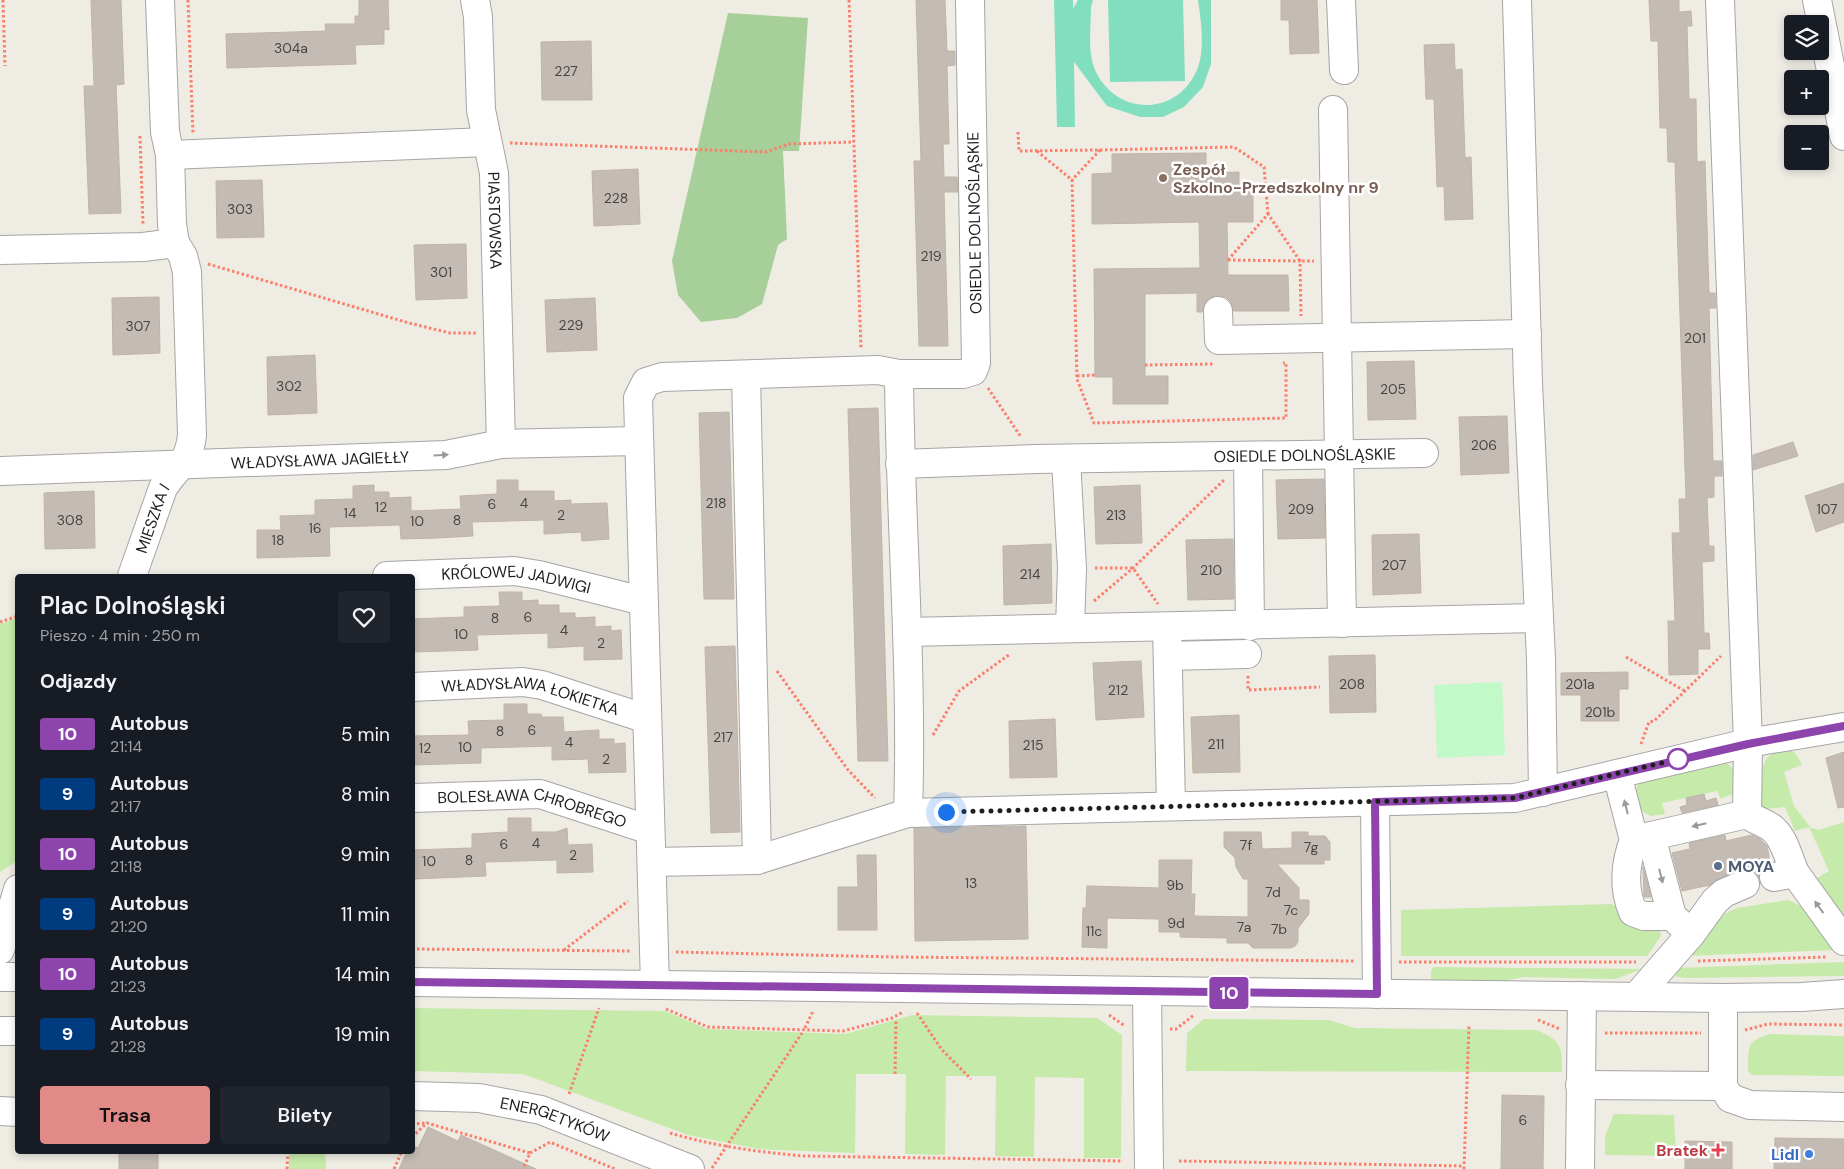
<!DOCTYPE html>
<html lang="pl">
<head>
<meta charset="utf-8">
<style>
  :root { --surface:#171b24; --page:#20242c; --text:#f1f3f6; --muted:#9ea1a6; --accent:#e18a87 }
  body { margin:0; font-family:"DM Sans",sans-serif; background:var(--page); color:var(--text); height:100vh; display:flex; flex-direction:column; font-size:19px; white-space:nowrap }
  * { box-sizing:border-box; margin:0 }
  p { font-size:16px; color:var(--muted) }
  .icon { flex:none; width:28px; height:28px; fill:none; stroke:currentColor; stroke-width:2; stroke-linecap:round; stroke-linejoin:round }
  .map { position:relative; flex:1; overflow:hidden }
  .details { position:absolute; left:15px; top:574px; width:400px; height:580px; display:flex; flex-direction:column; background:var(--surface); border-radius:5px; box-shadow:0 2px 8px #0003 }
  .details>* { flex:none }
  .badge { padding:0 10px; border-radius:4px; font-size:18px; line-height:32px }
  .controls { position:absolute; left:1784px; top:15px; display:grid; gap:10px }
  .controls a { display:grid; place-items:center; width:45px; height:45px; border-radius:5px; background:var(--surface); box-shadow:0 2px 8px #0003; font-size:25px }
  .you { position:absolute; width:25px; height:25px; margin:-12px; border:4px solid #fff; border-radius:50%; background:#1a73e8; box-shadow:0 0 0 8px #1a73e833 }
  .map>.badge { position:absolute; translate:-50% -50%; box-shadow:0 0 0 2px #fff }
  h2 { padding:0 25px; font-size:19px; line-height:45px }
  .round { display:grid; place-items:center; flex:none; width:52px; height:52px; border-radius:5px; background:var(--page) }
  .head { display:flex; align-items:center; justify-content:space-between; height:85px; padding:0 25px }
  h1 { font-size:24px; font-weight:600; line-height:38px }
  .button { display:flex; gap:10px; margin-top:auto; padding:10px 25px }
  .button a { flex:1; height:58px; border-radius:5px; background:var(--accent); color:#111; font-size:20px; font-weight:600; line-height:58px; text-align:center }
  .button a+a { background:var(--page); color:var(--text) }
  ul { padding:0; list-style:none }
  li { display:flex; align-items:center; gap:15px; height:60px; padding:0 25px }
  li div { flex:1 }
  li b { display:block; font-size:19px }
  li em { font-style:normal }
  li .badge { min-width:55px; font-weight:700; text-align:center }
  .map>svg:first-child { display:block }
</style>
</head>
<body>
<div class="map">
<svg width="1844" height="1169" viewBox="0 0 1844 1169">
  <rect width="100%" height="100%" fill="#efece4"/>
  <g fill="#c6eaaa">
    <polygon points="17,618 17,861 0,872 0,624"/>
    <path d="M1784,748C1795,750 1798,756 1802,765L1784,772L1794,806L1811,828L1819,830L1844,822V925L1812,881L1829,871L1809,827L1795,831L1785,807L1765,809L1759,807C1760,782 1756,756 1784,748Z"/>
    <path d="M1721,760C1738,768 1736,776 1735,793L1721,799L1717,791L1662,803L1665,814L1651,816L1640,810L1635,792L1640,779Z"/>
    <path d="M1788,900C1811,907 1823,931 1837,950L1686,956L1724,914L1737,908Z"/>
    <polygon points="1612,904 1625,915 1659,927 1661,936 1647,956 1401,956 1401,910"/>
    <polygon points="1844,962 1844,976 1687,978 1677,977 1673,973 1674,968"/>
    <polygon points="1434,967 1642,969 1616,979 1524,977 1482,985 1431,984 1431,970"/>
    <polygon points="413,1008 665,1011 707,1029 845,1034 912,1015 1097,1018 1122,1035 1121,1158 1084,1158 1084,1078 1035,1077 1034,1157 995,1156 996,1076 946,1076 945,1155 905,1154 906,1074 856,1074 855,1153 759,1149 688,1135 523,1074 413,1071"/>
    <path d="M1204,1019L1329,1020L1355,1028L1536,1030C1562,1040 1562,1047 1562,1072L1186,1071L1187,1033Z"/>
    <path d="M1771,1034L1844,1036V1076L1752,1075L1748,1071C1749,1046 1745,1041 1771,1034Z"/>
    <polygon points="1614,1114 1674,1115 1676,1156 1605,1155 1605,1136"/>
    <polygon points="289,1151 325,1151 326,1169 289,1169"/>
  </g>
  <polygon fill="#a6cf99" points="728,13 808,18 799,151 783,151 787,239 778,245 762,304 737,318 701,322 678,295 672,261"/>
  <polygon fill="#c1fac8" points="1502,682 1505,755 1437,758 1434,685"/>
  <g fill="#81dfbf">
    <path d="M1054,0H1073V9L1078,0H1093L1091,7C1091,27 1087,53 1096,72C1117,115 1175,117 1196,72C1206,52 1201,22 1198,0H1211V64L1203,87L1184,107L1163,117H1140L1107,106L1074,62L1075,127H1057Z"/>
    <polygon points="1108,0 1183,0 1185,81 1110,82"/>
  </g>
  <g fill="#c4bcb4" stroke="#c1b3a6">
    <polygon points="91,0 121,0 124,84 116,85 121,213 89,214 84,86 94,86"/>
    <polygon points="359,0 388,0 389,30 384,29 384,44 355,45 356,64 227,68 226,34 326,31 325,24 355,24 355,16 359,16"/>
    <polygon points="916,0 945,0 947,51 955,51 955,65 947,66 949,144 943,144 944,177 957,177 958,192 944,192 948,346 919,346 914,161 921,161"/>
    <polygon points="1281,0 1317,0 1319,53 1290,54 1289,20 1281,20"/>
    <polygon points="1649,0 1679,0 1679,12 1691,11 1692,26 1687,26 1689,99 1696,99 1697,162 1705,161 1709,293 1715,293 1716,308 1709,308 1713,461 1722,461 1722,476 1714,476 1714,497 1707,498 1709,546 1714,546 1714,561 1702,562 1704,633 1709,633 1710,649 1698,649 1698,674 1669,675 1668,621 1675,621 1672,533 1680,533 1679,499 1686,499 1675,162 1668,162 1667,128 1660,128 1658,41 1651,41"/>
    <polygon points="591,41 592,100 542,100 541,42"/>
    <polygon points="1454,44 1455,70 1462,69 1465,158 1471,157 1473,219 1445,220 1444,186 1437,187 1434,99 1426,99 1424,45"/>
    <polygon points="1206,153 1206,173 1239,172 1239,186 1253,185 1253,222 1227,222 1228,275 1288,275 1289,311 1234,311 1231,302 1226,297 1218,295 1209,298 1204,304 1202,312 1197,312 1197,293 1145,294 1145,376 1168,376 1168,404 1113,404 1113,377 1095,377 1094,269 1200,268 1199,222 1092,224 1092,174 1112,173 1112,154"/>
    <polygon points="638,169 640,224 594,226 592,171"/>
    <polygon points="262,180 264,237 217,238 216,181"/>
    <polygon points="466,244 467,298 416,300 414,245"/>
    <polygon points="159,297 160,353 113,355 112,298"/>
    <polygon points="595,298 597,350 547,352 545,300"/>
    <polygon points="315,355 317,413 268,415 267,357"/>
    <polygon points="1414,361 1416,419 1368,420 1367,362"/>
    <polygon points="878,408 888,761 858,761 848,409"/>
    <polygon points="729,412 734,599 704,599 699,413"/>
    <polygon points="1507,416 1509,473 1461,475 1459,417"/>
    <polygon points="1793,442 1798,456 1753,470 1753,455"/>
    <polygon points="1324,479 1325,538 1278,539 1276,480"/>
    <polygon points="497,480 518,480 518,491 554,491 554,501 571,500 571,504 607,503 609,539 582,541 581,532 544,534 544,520 472,522 473,536 437,538 401,539 400,525 329,527 330,556 257,558 257,530 281,530 280,516 315,515 315,500 353,499 353,486 374,485 374,492 389,492 389,498 411,497 411,511 461,509 460,496 497,494"/>
    <polygon points="1844,483 1844,522 1816,532 1805,496"/>
    <polygon points="1140,485 1142,543 1096,544 1094,487"/>
    <polygon points="94,491 95,548 45,549 44,493"/>
    <polygon points="1419,534 1421,593 1373,595 1372,535"/>
    <polygon points="1233,539 1234,599 1188,600 1186,540"/>
    <polygon points="1051,544 1052,603 1004,605 1003,546"/>
    <polygon points="499,592 522,592 522,601 538,600 538,605 559,605 559,613 575,613 575,618 595,617 595,627 611,626 611,631 621,630 622,659 584,660 584,646 548,648 548,633 477,635 478,650 412,652 412,619 464,617 464,607 500,606"/>
    <polygon points="735,646 740,832 711,833 705,647"/>
    <polygon points="1375,655 1376,712 1330,713 1329,656"/>
    <polygon points="1141,661 1144,717 1096,720 1093,663"/>
    <polygon points="1628,672 1628,689 1619,689 1619,721 1581,721 1581,695 1561,695 1561,673"/>
    <polygon points="504,704 527,704 527,714 541,714 542,717 563,717 564,732 599,730 599,739 614,739 614,744 625,743 626,772 589,773 588,759 552,760 552,746 481,748 481,763 412,765 412,736 469,735 468,721 504,720"/>
    <polygon points="1239,715 1240,772 1193,773 1191,717"/>
    <polygon points="1055,719 1057,777 1010,778 1009,721"/>
    <polygon points="1844,752 1844,807 1838,808 1826,758"/>
    <polygon points="1704,794 1706,801 1716,798 1718,805 1682,813 1680,807 1687,805 1686,798"/>
    <polygon points="508,818 531,818 531,832 556,832 567,828 568,845 592,844 593,872 557,873 557,860 485,862 486,876 413,879 412,850 472,848 472,834 508,832"/>
    <polygon points="1026,826 1028,939 915,941 914,828"/>
    <polygon points="1224,832 1261,832 1262,849 1292,848 1292,832 1308,832 1308,836 1325,836 1330,842 1330,860 1324,860 1324,864 1277,864 1299,888 1299,900 1309,900 1309,914 1298,928 1298,942 1295,946 1291,948 1253,948 1248,943 1227,943 1227,938 1180,937 1180,932 1159,932 1159,919 1107,918 1107,948 1082,947 1083,908 1086,908 1087,886 1159,888 1159,860 1192,860 1191,894 1195,894 1194,916 1248,917 1248,879 1243,879 1236,867 1235,858 1224,847"/>
    <polygon points="1725,835 1726,841 1752,835 1760,839 1767,846 1770,862 1763,866 1759,877 1754,871 1747,869 1739,870 1710,885 1682,891 1672,853 1690,849 1689,843"/>
    <polygon points="857,855 876,855 877,930 838,930 838,887 858,887"/>
    <polygon points="1643,867 1651,897 1644,897"/>
    <polygon points="1502,1095 1544,1096 1543,1169 1501,1169"/>
    <polygon points="428,1127 458,1141 461,1135 536,1169 399,1169 407,1151 412,1151 412,1145 418,1148"/>
    <polygon points="1775,1138 1844,1139 1844,1169 1774,1169"/>
    <polygon points="1685,1141 1732,1142 1732,1169 1685,1169"/>
    <rect x="119" y="1151" width="39" height="18"/>
  </g>
  <g fill="none" stroke-linecap="round" stroke-linejoin="round">
    <g stroke="#a5a5a5" stroke-width="30">
      <g id="minor">
        <path id="s1" d="M475,0L478,17L481,110L494,173L501,444"/>
        <polyline points="1341,0 1344,70"/>
        <polyline points="1517,0 1528,383 1541,659 1543,792"/>
        <path d="M1720,0L1748,743L1747,814C1755,821 1766,822 1774,830C1785,840 1789,860 1795,873L1774,877"/>
        <polyline points="1817,0 1844,136"/>
        <polyline points="1333,110 1342,623"/>
        <polyline points="170,155 487,142"/>
        <polyline points="0,250 143,247 175,243"/>
        <polyline points="1218,311 1219,340 1527,334"/>
        <path d="M899,374C900,521 913,667 908,813"/>
        <polyline points="746,375 757,860"/>
        <polyline points="1248,457 1250,626"/>
        <polyline points="1066,459 1072,568 1070,627"/>
        <path id="s2" d="M900,464L1036,459L1424,453"/>
        <path id="s3" d="M0,471L446,455L501,444L638,441"/>
        <path id="s4" d="M132,576L163,488C177,466 189,464 192,435L187,272L183,256L175,243L172,224L170,155L165,132L160,0"/>
        <path id="s5" d="M387,576L514,571L539,575L643,601"/>
        <polyline points="1167,627 1171,805"/>
        <polyline points="907,632 1538,618"/>
        <polyline points="1168,656 1247,654"/>
        <path id="s6" d="M412,687L523,682L542,685L647,719"/>
        <polyline points="1617,774 1634,840"/>
        <path id="s7" d="M412,798L540,794L650,830"/>
        <polyline points="1375,802 1377,994"/>
        <polyline points="1651,836 1672,916"/>
        <polyline points="652,862 757,860 908,813 1515,798 1748,743 1844,727"/>
        <polyline points="1795,873 1844,941"/>
        <path d="M1691,934L1672,916H1644L1633,912C1623,889 1625,863 1634,840L1747,814"/>
        <polyline points="0,950 18,889"/>
        <polyline points="0,977 18,977"/>
        <polyline points="412,982 1723,998 1802,997 1844,994"/>
        <polyline points="655,985 638,398 646,382 662,377 878,370 899,374 963,374 973,371 976,363 970,0"/>
        <polyline points="1147,992 1149,1169"/>
        <polyline points="1637,996 1691,934 1715,901 1724,893 1745,884"/>
        <polyline points="1723,998 1723,1086 1730,1098 1750,1105 1844,1107"/>
        <polyline points="0,1031 18,1031"/>
        <polyline points="1580,1085 1723,1086"/>
        <path id="s8" d="M412,1096L479,1098L541,1110L690,1169"/>
        <polyline points="0,1111 18,1112"/>
        <polyline points="1580,1169 1582,996"/>
      </g>
    </g>
    <g stroke="#fb7f6a" stroke-width="3" stroke-dasharray="2.5 2.5" stroke-linecap="butt">
      <polyline points="3,0 5,66"/>
      <polyline points="188,0 193,133"/>
      <polyline points="849,0 861,349"/>
      <polyline points="1018,132 1019,151 1100,150 1072,180"/>
      <polyline points="140,136 143,224"/>
      <polyline points="510,143 766,152 789,144 854,142"/>
      <polyline points="1100,150 1234,147 1264,167 1268,214"/>
      <polyline points="1037,151 1072,180 1077,379 1094,423 1286,418 1286,363 1283,363"/>
      <polyline points="1228,260 1268,214 1300,261 1314,261"/>
      <polyline points="1228,260 1300,261 1301,316"/>
      <polyline points="208,264 409,323 450,333 477,333"/>
      <polyline points="1145,365 1214,364"/>
      <polyline points="1077,376 1095,375"/>
      <polyline points="988,388 1021,437"/>
      <polyline points="1095,568 1133,568 1158,604"/>
      <polyline points="1094,601 1133,568 1225,479"/>
      <polyline points="0,622 18,616"/>
      <polyline points="1626,657 1685,691"/>
      <polyline points="777,671 848,770 875,798"/>
      <polyline points="1248,676 1248,690 1320,687"/>
      <polyline points="933,735 959,691 1010,654"/>
      <polyline points="1641,744 1649,722 1654,721 1721,656"/>
      <polyline points="412,949 632,951"/>
      <polyline points="564,950 628,901"/>
      <polyline points="676,952 895,957 1355,961"/>
      <polyline points="1698,961 1826,957"/>
      <polyline points="1399,962 1636,962"/>
      <polyline points="666,1009 708,1027 843,1031 892,1018 903,1012"/>
      <polyline points="917,1013 942,1050 971,1079"/>
      <polyline points="1109,1015 1125,1026"/>
      <polyline points="1538,1020 1560,1029"/>
      <polyline points="805,1028 813,1011"/>
      <polyline points="1170,1029 1176,1029 1194,1015"/>
      <polyline points="1745,1030 1768,1024 1844,1025"/>
      <polyline points="1605,1033 1701,1033"/>
      <polyline points="895,1074 896,1020"/>
      <polyline points="569,1094 599,1008"/>
      <polyline points="412,1124 427,1123"/>
      <path d="M670,1133C714,1146 758,1152 804,1156L1123,1161"/>
      <polyline points="412,1137 427,1123 530,1153 523,1169"/>
      <polyline points="552,1143 615,1169"/>
      <polyline points="530,1153 552,1141"/>
      <polyline points="1179,1161 1464,1166"/>
      <polyline points="712,1168 802,1033"/>
      <polyline points="287,1169 288,1151"/>
      <polyline points="394,1169 402,1151"/>
      <polyline points="1464,1169 1469,1025"/>
    </g>
    <use href="#minor" stroke="#fff" stroke-width="28"/>
  </g>
  <defs><path id="oneway-solid" d="M-6-.8H1V-3.2L6.5 0L1 3.2V.8H-6Z" transform="scale(1.25)"/></defs>
  <g fill="#9a9a9a">
    <use href="#oneway-solid" transform="translate(441 455) rotate(-4)"/>
    <use href="#oneway-solid" transform="translate(1626 807) rotate(-104)"/>
    <use href="#oneway-solid" transform="translate(1699 825) rotate(167)"/>
    <use href="#oneway-solid" transform="translate(1661 876) rotate(76)"/>
    <use href="#oneway-solid" transform="translate(1819 907) rotate(-126)"/>
  </g>
  <g fill="none" stroke-linecap="round" stroke-linejoin="round">
    <g stroke="#fff" stroke-width="11">
      <polyline id="line" points="412,982 1377,994 1375,802 1515,798 1748,744 1844,726"/>
    </g>
    <use href="#line" stroke="#8e44ad" stroke-width="8"/>
    <polyline stroke="#1e1e1e" stroke-width="5" stroke-dasharray="0 9" points="946,812 1515,798 1678,759"/>
  </g>
  <circle fill="#8d6e63" stroke="#fff" stroke-width="2" cx="1163" cy="178" r="5"/>
  <circle fill="#fff" stroke="#8e44ad" stroke-width="2.5" cx="1678" cy="759" r="10"/>
  <circle fill="#5c6f8a" stroke="#fff" stroke-width="2" cx="1718" cy="866" r="5"/>
  <path fill="#e0444e" stroke="#fff" stroke-width="2" d="M1715.5 1142.5h5v5h5v5h-5v5h-5v-5h-5v-5h5z"/>
  <circle fill="#3f7fe0" stroke="#fff" stroke-width="2" cx="1809" cy="1154" r="5"/>
  <g text-anchor="middle" stroke-width="5" stroke-linejoin="round" paint-order="stroke">
    <g font-size="14" fill="#484644">
      <text x="291" y="53">304a</text>
      <text x="566" y="76">227</text>
      <text x="616" y="203">228</text>
      <text x="240" y="214">303</text>
      <text x="931" y="261">219</text>
      <text x="441" y="277">301</text>
      <text x="571" y="330">229</text>
      <text x="138" y="331">307</text>
      <text x="1695" y="343">201</text>
      <text x="289" y="391">302</text>
      <text x="1393" y="394">205</text>
      <text x="1484" y="450">206</text>
      <text x="524" y="508">4</text>
      <text x="716" y="508">218</text>
      <text x="492" y="509">6</text>
      <text x="381" y="512">12</text>
      <text x="1301" y="514">209</text>
      <text x="1827" y="514">107</text>
      <text x="350" y="518">14</text>
      <text x="561" y="520">2</text>
      <text x="1116" y="520">213</text>
      <text x="70" y="525">308</text>
      <text x="457" y="525">8</text>
      <text x="417" y="526">10</text>
      <text x="315" y="533">16</text>
      <text x="278" y="545">18</text>
      <text x="1394" y="570">207</text>
      <text x="1211" y="575">210</text>
      <text x="1030" y="579">214</text>
      <text x="528" y="622">6</text>
      <text x="495" y="623">8</text>
      <text x="564" y="635">4</text>
      <text x="461" y="639">10</text>
      <text x="601" y="648">2</text>
      <text x="1352" y="689">208</text>
      <text x="1580" y="689">201a</text>
      <text x="1118" y="695">212</text>
      <text x="1600" y="717">201b</text>
      <text x="532" y="735">6</text>
      <text x="500" y="736">8</text>
      <text x="723" y="742">217</text>
      <text x="569" y="747">4</text>
      <text x="1216" y="749">211</text>
      <text x="1033" y="750">215</text>
      <text x="465" y="752">10</text>
      <text x="425" y="753">12</text>
      <text x="606" y="764">2</text>
      <text x="536" y="848">4</text>
      <text x="504" y="849">6</text>
      <text x="1246" y="850">7f</text>
      <text x="1311" y="852">7g</text>
      <text x="573" y="860">2</text>
      <text x="469" y="865">8</text>
      <text x="429" y="866">10</text>
      <text x="971" y="888">13</text>
      <text x="1175" y="890">9b</text>
      <text x="1273" y="897">7d</text>
      <text x="1291" y="915">7c</text>
      <text x="1176" y="928">9d</text>
      <text x="1244" y="932">7a</text>
      <text x="1279" y="934">7b</text>
      <text x="1094" y="936">11c</text>
      <text x="1523" y="1125">6</text>
    </g>
    <g font-size="16" font-weight="bold" fill="#785e54" stroke="#fff" text-anchor="start">
      <text x="1173" y="175">Zespół<tspan x="1173" dy="18">Szkolno-Przedszkolny nr 9</tspan></text>
    </g>
    <g font-size="16" fill="#1e1e1e" stroke="#fff">
      <text dy="6" stroke="none"><textPath href="#s1" startOffset="222">PIASTOWSKA</textPath></text>
      <text transform="translate(974 223) rotate(-91)" y="6">OSIEDLE DOLNOŚLĄSKIE</text>
      <text dy="6" stroke="none"><textPath href="#s2" startOffset="405">OSIEDLE DOLNOŚLĄSKIE</textPath></text>
      <text dy="6" stroke="none"><textPath href="#s3" startOffset="320">WŁADYSŁAWA JAGIEŁŁY</textPath></text>
      <text dy="6" stroke="none"><textPath href="#s4" startOffset="61">MIESZKA I</textPath></text>
      <text dy="6" stroke="none"><textPath href="#s5" startOffset="130">KRÓLOWEJ JADWIGI</textPath></text>
      <text dy="6" stroke="none"><textPath href="#s6" startOffset="120">WŁADYSŁAWA ŁOKIETKA</textPath></text>
      <text dy="6" stroke="none"><textPath href="#s7" startOffset="122">BOLESŁAWA CHROBREGO</textPath></text>
      <text dy="6" stroke="none"><textPath href="#s8" startOffset="146">ENERGETYKÓW</textPath></text>
    </g>
    <g font-size="16" font-weight="bold" fill="#4e5e75" stroke="#fff" text-anchor="start">
      <text x="1728" y="872">MOYA</text>
    </g>
    <g font-size="16" font-weight="bold" fill="#be3a42" stroke="#fff" text-anchor="end">
      <text x="1708" y="1156">Bratek</text>
    </g>
    <g font-size="16" font-weight="bold" fill="#366cbe" stroke="#fff" text-anchor="end">
      <text x="1799" y="1160">Lidl</text>
    </g>
  </g>
</svg>
<div class="controls">
<a><svg class="icon" aria-label="layers" viewBox="0 0 24 24"><path d="M12 4l9 5-9 5-9-5zM3 14l9 5 9-5"/></svg></a>
<a>+</a>
<a>−</a>
</div>
<div class="you" style="left:946px;top:812px"></div>
<b class="badge" style="left:1229px;top:993px;background:#8e44ad;color:#fff">10</b>
<section class="details">
<div class="head"><div><h1>Plac Dolnośląski</h1><p>Pieszo · 4 min · 250 m</p></div><a class="round"><svg class="icon" aria-label="heart" viewBox="0 0 24 24"><path d="M12 20l-8-8c-3-5 5-10 8-4 3-6 11-1 8 4z"/></svg></a></div>
<h2>Odjazdy</h2>
<ul>
<li><span class="badge" style="background:#8e44ad;color:#fff">10</span><div><b>Autobus</b><p>21:14</p></div><em>5 min</em></li>
<li><span class="badge" style="background:#003b80;color:#fff">9</span><div><b>Autobus</b><p>21:17</p></div><em>8 min</em></li>
<li><span class="badge" style="background:#8e44ad;color:#fff">10</span><div><b>Autobus</b><p>21:18</p></div><em>9 min</em></li>
<li><span class="badge" style="background:#003b80;color:#fff">9</span><div><b>Autobus</b><p>21:20</p></div><em>11 min</em></li>
<li><span class="badge" style="background:#8e44ad;color:#fff">10</span><div><b>Autobus</b><p>21:23</p></div><em>14 min</em></li>
<li><span class="badge" style="background:#003b80;color:#fff">9</span><div><b>Autobus</b><p>21:28</p></div><em>19 min</em></li>
</ul>
<div class="button"><a>Trasa</a><a>Bilety</a></div>
</section>
</div>
</body>
</html>
